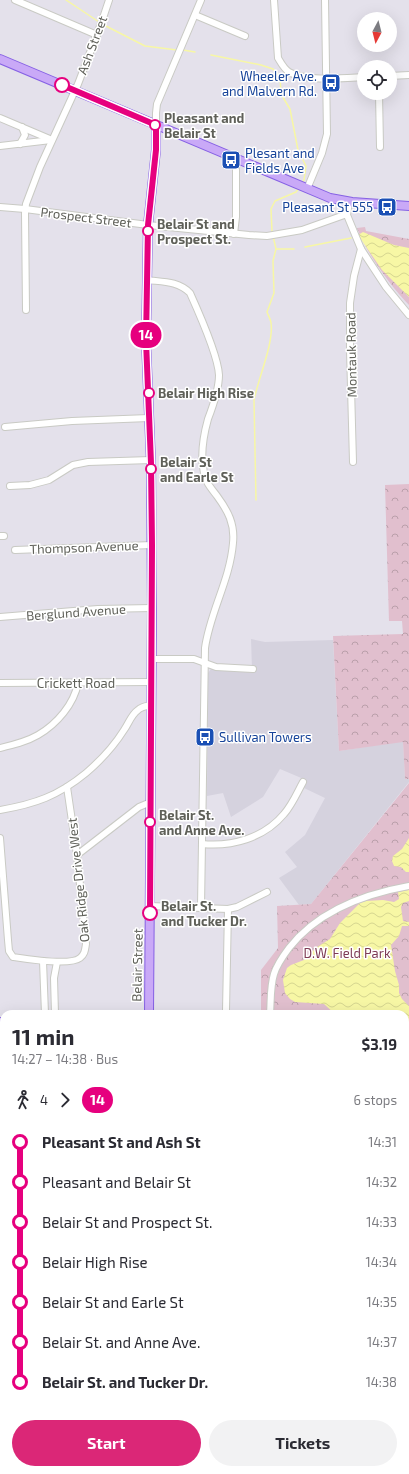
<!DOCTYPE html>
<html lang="en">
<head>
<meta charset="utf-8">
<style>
  :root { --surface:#fff; --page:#f2f2f3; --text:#2b2b33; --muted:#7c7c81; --accent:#db2777 }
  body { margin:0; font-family:"Exo 2",sans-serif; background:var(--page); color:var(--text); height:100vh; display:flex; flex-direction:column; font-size:15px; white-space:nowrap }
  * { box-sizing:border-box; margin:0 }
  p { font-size:13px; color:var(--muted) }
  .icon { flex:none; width:22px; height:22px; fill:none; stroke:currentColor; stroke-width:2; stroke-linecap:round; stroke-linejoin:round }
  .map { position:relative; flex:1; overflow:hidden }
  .side { position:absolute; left:0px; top:1010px; width:409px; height:464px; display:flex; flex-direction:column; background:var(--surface); border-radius:12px 12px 0 0; box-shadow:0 4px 16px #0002 }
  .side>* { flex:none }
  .badge { padding:0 8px; border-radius:13px; font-size:14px; line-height:26px }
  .needle { width:26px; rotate:187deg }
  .fabs { position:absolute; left:357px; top:12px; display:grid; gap:8px }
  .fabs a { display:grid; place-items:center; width:40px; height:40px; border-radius:50%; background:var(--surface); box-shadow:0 4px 16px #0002; font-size:20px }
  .map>.badge { position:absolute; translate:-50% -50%; box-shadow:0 0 0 2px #fff }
  .legs { display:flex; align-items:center; gap:6px; height:44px; padding:0 12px; font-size:13px }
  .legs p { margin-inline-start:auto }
  .head { display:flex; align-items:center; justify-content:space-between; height:68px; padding:0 12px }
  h1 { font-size:22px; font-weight:700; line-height:30px }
  .cta { display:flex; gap:8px; margin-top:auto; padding:8px 12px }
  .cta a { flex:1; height:46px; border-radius:24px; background:var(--accent); color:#fff; font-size:16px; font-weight:700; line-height:46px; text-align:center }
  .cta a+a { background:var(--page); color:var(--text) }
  ul { padding:0 12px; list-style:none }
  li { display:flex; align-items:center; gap:14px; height:40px; font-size:15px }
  li i { display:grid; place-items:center; width:6px; height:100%; margin:0 5px; background:currentColor }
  li i::after { content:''; width:10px; height:10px; margin:-5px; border:3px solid; border-radius:50%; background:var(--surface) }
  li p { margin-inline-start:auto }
  li:first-child i { background:linear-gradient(#0000 50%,currentColor 0) }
  li:last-child i { background:linear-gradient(currentColor 50%,#0000 0) }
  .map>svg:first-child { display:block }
</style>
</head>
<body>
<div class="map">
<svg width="409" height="1474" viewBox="0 0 409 1474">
  <defs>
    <pattern id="grass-dots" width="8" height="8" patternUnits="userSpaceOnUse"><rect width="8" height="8" fill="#e1bfce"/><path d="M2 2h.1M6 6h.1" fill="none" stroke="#ba9faa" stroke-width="1.8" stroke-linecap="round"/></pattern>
    <pattern id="forest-crowns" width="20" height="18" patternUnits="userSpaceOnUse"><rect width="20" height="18" fill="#e1bfce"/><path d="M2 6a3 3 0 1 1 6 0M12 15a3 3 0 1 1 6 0" fill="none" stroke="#ba9faa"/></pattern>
    <pattern id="water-waves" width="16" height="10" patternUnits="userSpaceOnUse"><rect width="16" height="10" fill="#f7f7a5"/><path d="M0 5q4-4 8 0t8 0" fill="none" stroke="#d6d690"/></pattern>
  </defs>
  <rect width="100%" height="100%" fill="#e4e1eb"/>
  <polygon fill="#d5d2de" points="251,639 265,642 333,640 339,751 403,741 405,779 409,779 409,782 311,904 299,905 279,878 297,867 285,852 305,835 325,798 304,788 306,780 280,769 263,797 231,817 223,793 207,796 208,673 211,669 252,669"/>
  <polygon fill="url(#grass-dots)" points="0,1153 4,1153 4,1470 282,1470 282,1474 0,1474"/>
  <g fill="url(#forest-crowns)">
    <path d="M365,227L366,231L409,239V305C391,287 366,252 357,228Z"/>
    <polygon points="409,484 409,779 405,779 403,742 339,751 333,636 403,634 402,621 389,621 385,485"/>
    <polygon points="409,783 409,1109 405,1108 405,1014 261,1014 261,970 278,948 277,906 311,904"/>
    <polygon points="405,1123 409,1124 409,1474 282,1474 282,1470 405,1470"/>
  </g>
  <g fill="url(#water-waves)">
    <polygon points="363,232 394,245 409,248 409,297 382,270 358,235"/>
    <polygon points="409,838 409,872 406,872 401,867 394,866 392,861 393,856 402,849"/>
    <polygon points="409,890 409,901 403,903 401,907 403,921 409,922 409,926 402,926 399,936 391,945 395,971 399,985 399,993 402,999 409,1006 409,1080 405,1086 405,1014 335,1014 324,1004 295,1002 290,999 285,993 283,980 287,968 291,965 304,960 317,947 330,939 340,923 360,903 366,901 383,900 394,902 399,899 398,892"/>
    <polygon points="405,1127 409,1129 409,1298 405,1293"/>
  </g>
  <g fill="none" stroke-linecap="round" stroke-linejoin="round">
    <g stroke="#f7f7a5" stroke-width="1.5">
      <polyline points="66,0 99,22"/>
      <polyline points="102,24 145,46 177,50"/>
      <polyline points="183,50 195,52"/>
      <polyline points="211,55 261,65 273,69 280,77 281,94 290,109 298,150 306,166 304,180 302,183"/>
      <polyline points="272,232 271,209 275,201 296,192 299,188"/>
      <polyline points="273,236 276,249 294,249"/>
      <polyline points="305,247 351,238"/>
      <path d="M256,500L254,400C258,379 274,343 271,323C271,320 268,315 267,312L274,293L273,261L276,249"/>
    </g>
    <g stroke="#c9cac4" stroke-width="8">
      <g id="minor">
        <polyline points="15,0 97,35"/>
        <path d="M274,0L278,58C281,63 284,69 289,72C305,82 345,78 364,77"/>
        <polyline points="195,15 245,36"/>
        <polyline points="390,76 409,75"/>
        <polyline points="379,93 380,147"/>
        <polyline points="0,118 52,140"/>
        <polyline points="156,125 156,113 157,104 201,0"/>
        <polyline points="20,144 25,135 22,127"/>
        <polyline points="0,146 51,140"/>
        <polyline points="307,189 322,153 327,134 325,0"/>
        <polyline points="349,202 347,215 361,249 386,287 409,315"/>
        <polyline points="0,207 25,209 148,225 249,235 267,236 302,230 347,214"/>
        <polyline points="234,234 236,217 236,164 238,159"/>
        <path d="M147,280C163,282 178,281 190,293C199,313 218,355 219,375C219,390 213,406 208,419C203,437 200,455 204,473C206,483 211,488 217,496C228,511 235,524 233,543C230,580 210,612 205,648L201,907"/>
        <polyline points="26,310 25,213 26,204 40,167 78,84 102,21 109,0"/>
        <polyline points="5,427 72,421 149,418"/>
        <polyline points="353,462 350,350 350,303 354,276 361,249"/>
        <polyline points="10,486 30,485 49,480 73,465 88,462 151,460"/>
        <polyline points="0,536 4,536"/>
        <polyline points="15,550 152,545"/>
        <polyline points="0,617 98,609 152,608"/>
        <polyline points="152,659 194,659 216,667 253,669"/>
        <polyline points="0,683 152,682"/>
        <path d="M0,748C13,745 26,742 38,735C57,724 74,704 78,683"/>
        <path d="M0,810C35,804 58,796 86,773C100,761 114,746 124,730C129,723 131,715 138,710C142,706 147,706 152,705"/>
        <path d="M0,838L8,940L9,951L13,957C26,959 70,966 80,958C85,954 85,950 86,944L77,855L67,787"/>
        <path d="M202,844C232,847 264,838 284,814C292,805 297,793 303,782"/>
        <polyline points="77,855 139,807 151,802"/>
        <polyline points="150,906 228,909 237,907 267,892"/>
        <polyline points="43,961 45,1014"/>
        <polyline points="226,1011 228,909"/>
        <polyline points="55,1014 54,978 57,962"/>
        <path d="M270,1014C271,1001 270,987 274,974C277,964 283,956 289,948C318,911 364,894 409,886"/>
        <polyline points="405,1420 409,1425"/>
        <polyline points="312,1470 314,1474"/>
      </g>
    </g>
    <g stroke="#8661e4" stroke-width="10">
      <g id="major">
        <polyline points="0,59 330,198 352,202 409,206"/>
        <polyline points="149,1014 152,608 151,463 146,341 148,225 156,150 156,125"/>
        <polyline points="0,1022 4,1023"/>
        <polyline points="405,1113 409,1114"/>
        <polyline points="405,1119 409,1120"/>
      </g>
    </g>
    <use href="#minor" stroke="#fff" stroke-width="6"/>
    <use href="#major" stroke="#c9a9f7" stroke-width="8"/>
  </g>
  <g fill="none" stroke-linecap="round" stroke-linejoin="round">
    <g stroke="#fff" stroke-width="9">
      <polyline id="line-1" points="62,85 156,125 156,150 148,225 146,341 151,463 152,545 150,913"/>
    </g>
    <use href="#line-1" stroke="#e6007e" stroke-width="6"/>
  </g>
  <defs>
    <g id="bus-square" transform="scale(1)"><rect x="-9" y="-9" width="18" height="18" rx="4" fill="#1a4fb4" stroke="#fff"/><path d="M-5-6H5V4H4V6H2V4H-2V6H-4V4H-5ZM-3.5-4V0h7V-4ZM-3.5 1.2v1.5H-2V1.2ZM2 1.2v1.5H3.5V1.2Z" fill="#fff"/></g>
  </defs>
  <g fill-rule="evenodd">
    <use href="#bus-square" x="331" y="83"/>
    <use href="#bus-square" x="231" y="160"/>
    <use href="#bus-square" x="387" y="207"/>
    <use href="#bus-square" x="205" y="737"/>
  </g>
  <g fill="#fff" stroke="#e6007e" stroke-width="2">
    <circle cx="62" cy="85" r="7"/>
    <circle cx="155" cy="125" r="5"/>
    <circle cx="148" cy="231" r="5"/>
    <circle cx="149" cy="393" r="5"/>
    <circle cx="151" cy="469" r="5"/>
    <circle cx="150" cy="822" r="5"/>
    <circle cx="150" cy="913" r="7"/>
  </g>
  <g text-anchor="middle" stroke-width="3" stroke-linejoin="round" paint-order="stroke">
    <g font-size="13" fill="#5f6059" stroke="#fff">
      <text transform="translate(92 45) rotate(-69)" y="5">Ash Street</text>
      <text transform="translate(86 217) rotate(7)" y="5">Prospect Street</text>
      <text transform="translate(351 355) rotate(-91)" y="5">Montauk Road</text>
      <text transform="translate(84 547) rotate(-2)" y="5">Thompson Avenue</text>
      <text transform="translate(76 612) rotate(-4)" y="5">Berglund Avenue</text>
      <text x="76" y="688">Crickett Road</text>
      <text transform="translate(78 880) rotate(-96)" y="5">Oak Ridge Drive West</text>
      <text transform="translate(137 965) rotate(-89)" y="5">Belair Street</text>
    </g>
    <g font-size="13" fill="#164399" stroke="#fff" text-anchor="end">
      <text x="317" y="81">Wheeler Ave.<tspan x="317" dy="15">and Malvern Rd.</tspan></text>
      <text x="245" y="158" text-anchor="start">Plesant and<tspan x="245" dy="15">Fields Ave</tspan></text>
      <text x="373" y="212">Pleasant St 555</text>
      <text x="219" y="742" text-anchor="start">Sullivan Towers</text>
    </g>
    <g font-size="13" font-weight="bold" fill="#5f6059" stroke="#fff" text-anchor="start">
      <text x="164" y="123">Pleasant and<tspan x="164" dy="15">Belair St</tspan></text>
      <text x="157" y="229">Belair St and<tspan x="157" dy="15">Prospect St.</tspan></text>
      <text x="158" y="398">Belair High Rise</text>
      <text x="160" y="467">Belair St<tspan x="160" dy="15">and Earle St</tspan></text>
      <text x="159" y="820">Belair St.<tspan x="159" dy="15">and Anne Ave.</tspan></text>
      <text x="161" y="911">Belair St.<tspan x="161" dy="15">and Tucker Dr.</tspan></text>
    </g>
    <g font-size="13" fill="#7e3b55" stroke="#fff">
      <text x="347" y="958">D.W. Field Park</text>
    </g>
  </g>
</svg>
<div class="fabs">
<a><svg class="needle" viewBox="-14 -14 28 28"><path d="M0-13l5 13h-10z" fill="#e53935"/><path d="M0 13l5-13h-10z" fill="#7c7c81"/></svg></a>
<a><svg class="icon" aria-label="locate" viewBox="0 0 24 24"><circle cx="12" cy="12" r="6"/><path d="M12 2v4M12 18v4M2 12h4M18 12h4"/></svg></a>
</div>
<b class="badge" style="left:146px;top:335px;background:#e6007e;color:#fff">14</b>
<section class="side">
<div class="head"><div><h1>11 min</h1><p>14:27 – 14:38 · Bus</p></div><b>$3.19</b></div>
<div class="legs"><svg class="icon" aria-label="walk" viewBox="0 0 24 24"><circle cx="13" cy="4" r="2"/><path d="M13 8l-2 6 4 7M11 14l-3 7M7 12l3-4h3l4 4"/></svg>4<svg class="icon" aria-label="forward" viewBox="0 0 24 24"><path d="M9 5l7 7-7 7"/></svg><b class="badge" style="background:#e6007e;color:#fff">14</b><p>6 stops</p></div>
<ul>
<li><i style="color:#e6007e"></i><b>Pleasant St and Ash St</b><p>14:31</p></li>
<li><i style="color:#e6007e"></i><span>Pleasant and Belair St</span><p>14:32</p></li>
<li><i style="color:#e6007e"></i><span>Belair St and Prospect St.</span><p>14:33</p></li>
<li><i style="color:#e6007e"></i><span>Belair High Rise</span><p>14:34</p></li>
<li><i style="color:#e6007e"></i><span>Belair St and Earle St</span><p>14:35</p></li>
<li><i style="color:#e6007e"></i><span>Belair St. and Anne Ave.</span><p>14:37</p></li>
<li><i style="color:#e6007e"></i><b>Belair St. and Tucker Dr.</b><p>14:38</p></li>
</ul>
<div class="cta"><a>Start</a><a>Tickets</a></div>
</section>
</div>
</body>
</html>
